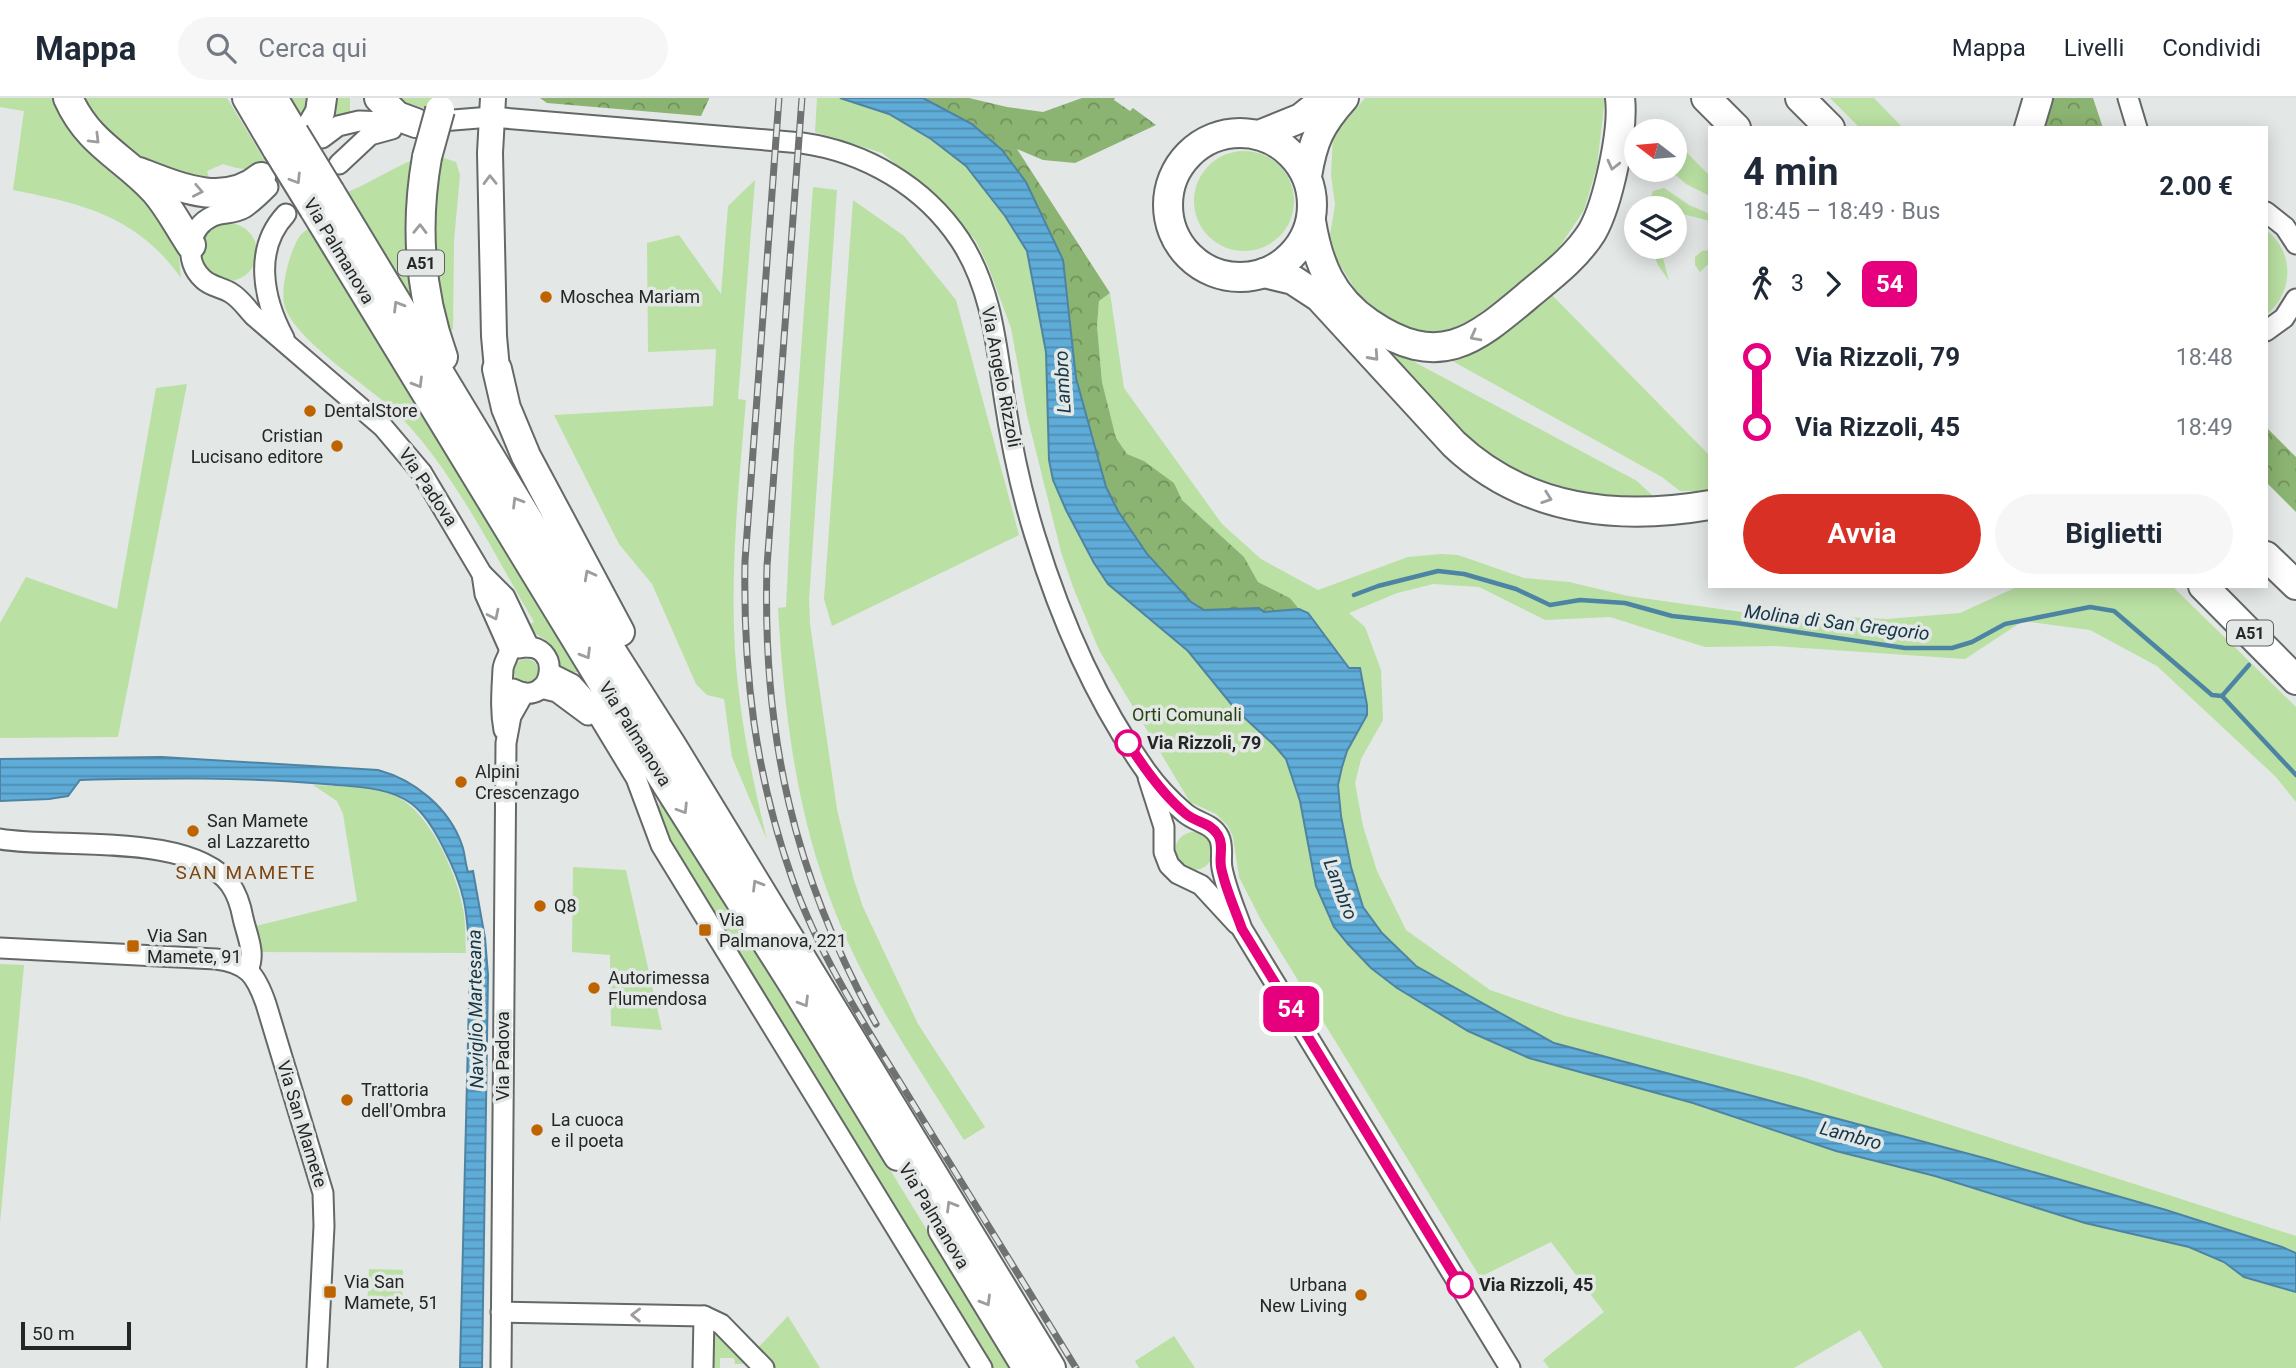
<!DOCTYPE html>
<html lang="it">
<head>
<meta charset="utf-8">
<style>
  :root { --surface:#fff; --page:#f6f6f7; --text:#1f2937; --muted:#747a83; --line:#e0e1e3; --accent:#d93025 }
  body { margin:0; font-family:Roboto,sans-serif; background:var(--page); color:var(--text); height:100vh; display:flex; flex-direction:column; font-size:26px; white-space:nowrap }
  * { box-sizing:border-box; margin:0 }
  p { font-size:23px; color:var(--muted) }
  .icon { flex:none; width:38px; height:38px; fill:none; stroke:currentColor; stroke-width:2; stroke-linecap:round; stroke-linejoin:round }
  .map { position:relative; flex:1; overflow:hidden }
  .details { position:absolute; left:1708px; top:28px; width:560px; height:462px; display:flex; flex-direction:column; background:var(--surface); border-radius:0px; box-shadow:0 4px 18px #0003 }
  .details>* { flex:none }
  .badge { padding:0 14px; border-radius:10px; font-size:24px; line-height:46px }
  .needle { width:46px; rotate:286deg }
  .fabs { position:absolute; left:1624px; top:21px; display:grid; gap:14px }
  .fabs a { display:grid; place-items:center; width:63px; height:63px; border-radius:50%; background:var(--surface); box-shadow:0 4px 18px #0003; font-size:35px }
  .scale { position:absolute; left:21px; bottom:18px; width:110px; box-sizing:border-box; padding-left:7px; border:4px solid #252626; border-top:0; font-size:19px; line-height:24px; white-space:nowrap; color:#252626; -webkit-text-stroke:5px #e3e7e6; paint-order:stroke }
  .map>.badge { position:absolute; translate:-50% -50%; box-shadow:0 0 0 4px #fff }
  .legs { display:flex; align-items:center; gap:10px; height:77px; padding:0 35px; font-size:23px }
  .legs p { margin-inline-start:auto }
  .overview { display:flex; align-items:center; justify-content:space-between; height:119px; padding:0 35px }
  h1 { font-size:38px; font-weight:700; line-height:52px }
  .button { display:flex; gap:14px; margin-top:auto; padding:14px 35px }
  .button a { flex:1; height:80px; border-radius:42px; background:var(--accent); color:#fff; font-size:28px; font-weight:700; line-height:80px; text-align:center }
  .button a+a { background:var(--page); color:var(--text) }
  ul { padding:0 35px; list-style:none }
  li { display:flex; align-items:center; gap:24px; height:70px; font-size:26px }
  li i { display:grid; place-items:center; width:10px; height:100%; margin:0 9px; background:currentColor }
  li i::after { content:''; width:18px; height:18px; margin:-9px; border:5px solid; border-radius:50%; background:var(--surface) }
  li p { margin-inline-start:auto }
  li:first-child i { background:linear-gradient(#0000 50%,currentColor 0) }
  li:last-child i { background:linear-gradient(currentColor 50%,#0000 0) }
  header { display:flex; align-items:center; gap:42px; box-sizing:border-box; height:98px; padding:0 35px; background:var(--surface); border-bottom:2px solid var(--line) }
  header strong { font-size:33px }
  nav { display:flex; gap:38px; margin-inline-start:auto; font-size:24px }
  .search { width:490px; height:63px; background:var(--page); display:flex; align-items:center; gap:18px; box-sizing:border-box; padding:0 24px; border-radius:38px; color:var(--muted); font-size:26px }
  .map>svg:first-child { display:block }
</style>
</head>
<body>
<header>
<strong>Mappa</strong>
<div class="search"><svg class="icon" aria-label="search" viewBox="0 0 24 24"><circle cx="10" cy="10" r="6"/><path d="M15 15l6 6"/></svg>Cerca qui</div>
<nav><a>Mappa</a><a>Livelli</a><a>Condividi</a></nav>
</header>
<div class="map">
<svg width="2296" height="1270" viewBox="0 0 2296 1270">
  <defs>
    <pattern id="forest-crowns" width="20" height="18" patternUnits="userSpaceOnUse" patternTransform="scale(1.75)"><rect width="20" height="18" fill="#8bb371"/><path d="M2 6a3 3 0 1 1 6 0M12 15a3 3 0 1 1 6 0" fill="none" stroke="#71915d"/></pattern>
    <pattern id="water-rules" width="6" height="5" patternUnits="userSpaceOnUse" patternTransform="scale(1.75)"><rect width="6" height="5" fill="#5facd9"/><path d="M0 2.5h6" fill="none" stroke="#4e8cb0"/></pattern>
  </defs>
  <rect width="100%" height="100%" fill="#e3e7e6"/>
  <g fill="#bae0a3">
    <path d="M0,0H58L134,85L178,150L181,180C137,118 83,106 13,92L24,13L0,9Z"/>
    <path d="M76,0H227L265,63C253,75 238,71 223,66L207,73L212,91L128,59Z"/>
    <polygon points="281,0 316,0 299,30"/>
    <polygon points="328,0 350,0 350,14 328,23"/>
    <polygon points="391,0 433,0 430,12"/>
    <polygon points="817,0 840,0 889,16 931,41 966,68 1005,118 1027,153 1046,254 1053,382 1066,412 1108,486 1188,553 1236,612 1274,647 1286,661 1300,703 1334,829 1348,846 1397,890 1468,933 1529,960 1693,1005 1836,1053 1935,1078 2085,1125 2189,1149 2224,1164 2244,1179 2296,1194 2296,1270 1883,1270 1860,1232 1794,1270 1549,1270 1543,1262 1604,1214 1551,1144 1480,1179 1261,822 1239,779 1233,739 1228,728 1216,716 1190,704 1099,552 1073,489 1061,454 1027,317 1011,230 988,168 976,143 942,103 882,55 815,34"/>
    <polygon points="1365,0 1605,0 1597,68 1584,112 1550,163 1456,233 1424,236 1390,224 1357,194 1337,162 1330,137 1335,107 1331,77 1333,39"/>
    <polygon points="1830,0 1874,0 1903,30 1860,30"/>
    <polygon points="1675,43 1710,78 1710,98 1686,86 1670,72 1675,72"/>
    <circle cx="1244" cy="103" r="50"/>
    <polygon points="438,58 456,64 460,77 454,143 453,231 446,238 428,134"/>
    <path d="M414,61L418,223L342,99C350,91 357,91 367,85C382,77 397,69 414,61Z"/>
    <path d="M755,82L738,301L746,302C739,385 730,469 735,553C739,617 752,680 767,742L732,659L724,601L707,597L696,586L652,486L619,446L554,317L713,308L716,251L648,254L647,145L679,137L721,196L728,108Z"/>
    <path d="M813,89L837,92L809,502L810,526L837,711L853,779L863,809L918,926L985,1029L964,1042C917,967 866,894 834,811C796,715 784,613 778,510L786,509L794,349Z"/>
    <polygon points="1664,90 1689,107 1710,116 1710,123 1675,114 1675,110 1647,110 1653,93"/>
    <polygon points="853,102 904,138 956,202 1019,437 832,528 824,501"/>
    <circle cx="228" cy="154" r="29"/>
    <path d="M313,128L585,580L579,574H573L569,578L560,572C557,565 557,556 553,550C547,539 534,538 527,528L534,524C494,456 448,361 389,308C362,284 296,242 285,209C279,194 290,151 300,138C302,134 309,131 313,128Z"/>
    <path d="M2266,132C2295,154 2294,195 2266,217Z"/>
    <polygon points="1651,149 1660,149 1669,183 1658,167"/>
    <polygon points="1710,152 1710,169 1707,167 1700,174 1695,167 1695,159 1702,153"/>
    <polygon points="1110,195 1124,290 1222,426 1261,461 1318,492 1408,459 1441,456 1458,457 1524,480 1569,484 1628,498 1748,515 1887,521 1960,515 2019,488 2172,488 2296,609 2296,704 2276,679 2157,568 2090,532 2023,523 1965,561 1775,548 1705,549 1610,519 1545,522 1479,489 1433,486 1397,495 1349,515 1365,529 1381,572 1383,622 1361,661 1355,685 1363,728 1377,773 1406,832 1490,892 1565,918 1802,979 2296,1138 2296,1155 2166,1112 1988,1061 1554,945 1416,868 1382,835 1363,809 1351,770 1341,718 1338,687 1342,669 1347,653 1367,616 1367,607 1360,571 1349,570 1308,515 1299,511 1290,500 1258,484 1244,459 1182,402 1174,385 1144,363 1127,356 1116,340 1102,284 1097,228 1099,203"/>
    <polygon points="1552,197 1710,358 1710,393 1680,393 1662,379 1445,259 1492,244"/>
    <polygon points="1377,244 1637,383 1654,399 1595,398 1511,373 1460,338"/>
    <polygon points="187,286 118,639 0,640 0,525 26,479 117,511 156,290"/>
    <circle cx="526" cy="573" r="12"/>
    <path d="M313,687C342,689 379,686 404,703C433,723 457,777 463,811C466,825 465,840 466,855L258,854L252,829L357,803L343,716L337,703Z"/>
    <polygon points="664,701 1011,1270 992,1270 666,737 655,712"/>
    <circle cx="1194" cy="753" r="19"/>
    <polygon points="573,769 626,772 662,932 611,928 610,857 572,854"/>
    <polygon points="0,866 24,867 0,1125"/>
    <polygon points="369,1171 403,1172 402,1209 367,1208"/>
    <polygon points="788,1218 820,1270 773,1270 756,1252"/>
    <polygon points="715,1231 751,1266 735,1266 734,1260 720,1260 720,1270 711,1270 712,1233"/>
    <polygon points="1174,1238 1195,1270 1139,1270 1135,1263"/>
  </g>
  <g fill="url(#forest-crowns)">
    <polygon points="540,0 709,0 709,1 701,18 547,5"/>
    <polygon points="923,0 969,0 1007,9 1043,14 1082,0 1115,0 1114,2 1130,13 1133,10 1156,27 1075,65 1043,62 1017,51 1110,195 1099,203 1097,228 1102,284 1116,340 1127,356 1144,363 1174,385 1182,402 1244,459 1258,484 1290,500 1299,511 1264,514 1259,510 1204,512 1191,504 1147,456 1118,413 1106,389 1076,280 1063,162 1026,84 1002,52 932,4"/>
    <polygon points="2051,0 2093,0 2103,30 2040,30"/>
    <polygon points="2266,329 2296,359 2296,414 2266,384"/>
  </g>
  <g fill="url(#water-rules)" stroke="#4e84a3" stroke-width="2">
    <polygon points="840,0 923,0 972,26 1002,52 1026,84 1063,162 1076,280 1106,389 1118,413 1147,456 1191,504 1204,512 1259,510 1264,514 1299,511 1308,515 1349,570 1360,570 1367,607 1367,617 1347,653 1342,669 1338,687 1341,718 1351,769 1363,809 1382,835 1416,868 1554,945 1988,1061 2166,1112 2282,1149 2296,1155 2296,1194 2244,1179 2224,1164 2189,1149 2085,1125 1935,1078 1836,1053 1693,1005 1529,960 1468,933 1397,890 1371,870 1348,846 1334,829 1316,788 1300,703 1286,661 1274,647 1236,612 1188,553 1108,486 1094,465 1066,412 1053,382 1049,362 1046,254 1027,153 1005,118 966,68 931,41 889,16"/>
    <path d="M162,659L378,672C415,682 449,710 462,747C465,755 465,765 468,774L473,773L485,840L488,877L482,1270H460L470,861C467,812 466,793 443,749C435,733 426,717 412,706C388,688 354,689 325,686C244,679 162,680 80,682L68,698L49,701L0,703V661Z"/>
  </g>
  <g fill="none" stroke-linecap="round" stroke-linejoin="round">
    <g stroke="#4e84a3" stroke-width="4.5">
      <polyline points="1354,497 1378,488 1438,473 1464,476 1516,491 1550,507 1580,502 1625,505 1672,518 1736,525 1905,550 1952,550 1972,544 2005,526 2090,509 2114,513 2212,597 2222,598 2296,677"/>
      <polyline points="2222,598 2249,567"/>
    </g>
    <g stroke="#646867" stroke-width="23">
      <g id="minor">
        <polyline points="2128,0 2137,30"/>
        <path d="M322,40L338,28L359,23L416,25L491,19L802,45C865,54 924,88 960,142C991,189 996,244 1004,298C1011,345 1021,393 1035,438C1060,519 1096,603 1146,673C1156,687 1172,704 1185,715C1197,725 1212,725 1219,739C1224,749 1220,760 1222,770C1226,791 1235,811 1242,831L1510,1270"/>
        <polyline points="339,66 370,37 392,31"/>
        <path d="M268,89C261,96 253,104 244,110C234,116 223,114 213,118C188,129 183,163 203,181C211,189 222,189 231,195C241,201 246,210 254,218L383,329L422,375L482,476L505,499L529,549"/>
        <polyline points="2266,114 2285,129 2296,146"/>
        <polyline points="2266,233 2284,220 2296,201"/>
        <path d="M284,240C263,201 253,151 286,116"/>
        <path d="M482,476L485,496L509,550C510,558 504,562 503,571C502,592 500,611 504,632"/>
        <polyline points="550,575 572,586 593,609 636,680 661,747 982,1270"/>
        <polyline points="541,590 557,594 588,617"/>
        <path d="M513,591C555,613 565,540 519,550"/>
        <polyline points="1148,679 1164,729 1164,754 1169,767 1178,776 1201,787 1237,826"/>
        <path d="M0,741C60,751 191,734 230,786C237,796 241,809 243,820C247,838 256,855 248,872"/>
        <path d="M0,850L216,861C248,865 256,877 266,906L323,1095L324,1128L317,1270"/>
        <polyline points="501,1214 704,1218 721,1226 764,1270"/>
        <polyline points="501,1270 506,645 511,618 524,595"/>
        <polyline points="703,1270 704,1218"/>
      </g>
    </g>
    <g stroke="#646867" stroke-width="28">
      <polyline id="major" points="493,0 490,55 494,238 497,271"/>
    </g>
    <g stroke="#646867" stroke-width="32">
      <g id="highway">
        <path d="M68,0C89,47 123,58 155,93C169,109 179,129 191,147"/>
        <polyline points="247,0 277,51"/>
        <polyline points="273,0 294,35"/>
        <polyline points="379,0 397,18 416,25"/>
        <polyline points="1706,0 1736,30"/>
        <polyline points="1800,0 1830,30"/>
        <polyline points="313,26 320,14 322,0"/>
        <polyline points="2029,30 2038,0"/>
        <circle cx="1240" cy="107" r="72"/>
        <polyline points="1259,37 1301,20 1326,0"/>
        <path d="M427,59C415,127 419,193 443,259"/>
        <path d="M139,74C178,89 224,110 261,79"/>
        <path d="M1307,78C1313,42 1320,27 1344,0"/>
        <polyline points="330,94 530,425 672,648 1051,1270"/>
        <polyline points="314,111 607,592 795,889 898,1058"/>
        <path d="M1311,123C1318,166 1332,200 1369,225C1441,274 1476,241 1532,194C1554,176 1577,158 1592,134C1608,106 1624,32 1620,0"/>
        <path d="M1264,175L1293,182L1319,199L1454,346C1525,413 1617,423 1710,407"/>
        <polyline points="497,271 506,310 526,358 620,534"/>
        <polyline points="2266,458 2296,487"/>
        <polyline points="2203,488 2296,582"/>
        <polyline points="943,1132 1027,1270"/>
      </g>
    </g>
    <use href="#minor" stroke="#fff" stroke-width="19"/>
    <use href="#major" stroke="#fff" stroke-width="24"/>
    <use href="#highway" stroke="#fff" stroke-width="28"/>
    <g stroke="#707272" stroke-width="7">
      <g id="rail">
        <path d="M779,0L745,463C743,574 755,675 792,780C820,860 868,932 912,1004C967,1093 1021,1181 1076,1270"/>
        <path d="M802,0L767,468C762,638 794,777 876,926"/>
      </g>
    </g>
    <use href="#rail" stroke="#e3e7e6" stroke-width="4.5" stroke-dasharray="13" stroke-linecap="butt"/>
    <g stroke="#646867" stroke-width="32" stroke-linecap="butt">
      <g id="highway-bridge">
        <polyline points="294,35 330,94"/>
        <polyline points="277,51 314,111"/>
        <polyline points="427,59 440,12"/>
      </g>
    </g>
    <use href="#highway-bridge" stroke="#fff" stroke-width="28"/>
  </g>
  <defs><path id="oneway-chevron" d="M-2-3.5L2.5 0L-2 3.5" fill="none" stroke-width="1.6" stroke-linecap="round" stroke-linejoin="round" transform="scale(1.75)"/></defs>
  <g stroke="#9d9d9d">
    <use href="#oneway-chevron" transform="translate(95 41) rotate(45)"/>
    <use href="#oneway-chevron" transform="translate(1613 67) rotate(104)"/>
    <use href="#oneway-chevron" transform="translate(296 81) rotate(58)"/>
    <use href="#oneway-chevron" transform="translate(490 82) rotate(-91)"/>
    <use href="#oneway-chevron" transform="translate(198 93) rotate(11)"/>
    <use href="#oneway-chevron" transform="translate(420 131) rotate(-89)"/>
    <use href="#oneway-chevron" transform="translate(398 208) rotate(-121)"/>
    <use href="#oneway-chevron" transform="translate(1475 238) rotate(152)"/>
    <use href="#oneway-chevron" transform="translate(1374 258) rotate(48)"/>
    <use href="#oneway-chevron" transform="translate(418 285) rotate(59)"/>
    <use href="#oneway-chevron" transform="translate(1547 400) rotate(19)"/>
    <use href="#oneway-chevron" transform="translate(517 404) rotate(-121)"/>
    <use href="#oneway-chevron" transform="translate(589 477) rotate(-118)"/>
    <use href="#oneway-chevron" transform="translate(494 517) rotate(64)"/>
    <use href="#oneway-chevron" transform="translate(586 556) rotate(59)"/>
    <use href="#oneway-chevron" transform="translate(683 711) rotate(58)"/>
    <use href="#oneway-chevron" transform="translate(757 787) rotate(-121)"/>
    <use href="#oneway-chevron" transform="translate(804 904) rotate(59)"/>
    <use href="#oneway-chevron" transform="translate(951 1108) rotate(-121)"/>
    <use href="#oneway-chevron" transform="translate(986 1203) rotate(59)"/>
    <use href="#oneway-chevron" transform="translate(636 1217) rotate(-179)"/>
  </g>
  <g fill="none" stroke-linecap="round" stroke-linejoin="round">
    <g stroke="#fff" stroke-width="16">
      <path id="line-1" d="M1128,645C1144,670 1163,697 1186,716C1197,725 1210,724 1218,737C1224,747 1219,757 1221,769C1225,790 1235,811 1242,831L1460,1187"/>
    </g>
    <use href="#line-1" stroke="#e6007e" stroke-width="10"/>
  </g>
  <g fill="#bd6400" stroke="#e3e7e6" stroke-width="2.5">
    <circle cx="546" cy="199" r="7"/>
    <circle cx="310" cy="313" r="7"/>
    <circle cx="337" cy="348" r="7"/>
    <circle cx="461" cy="684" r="7"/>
    <circle cx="193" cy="733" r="7"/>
    <circle cx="540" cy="808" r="7"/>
    <rect x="698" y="825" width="14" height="14" rx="3.5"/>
    <rect x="126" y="841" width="14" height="14" rx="3.5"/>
    <circle cx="594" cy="890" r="7"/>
    <circle cx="347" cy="1002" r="7"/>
    <circle cx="537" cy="1032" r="7"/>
    <rect x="323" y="1187" width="14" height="14" rx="3.5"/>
    <circle cx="1361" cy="1197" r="7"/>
  </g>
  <g fill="#fff" stroke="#e6007e" stroke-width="3.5">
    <circle cx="1128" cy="645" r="12"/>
    <circle cx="1460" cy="1187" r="12"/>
  </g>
  <g text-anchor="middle" stroke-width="7" stroke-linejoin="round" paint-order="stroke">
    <g fill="#e3e7e6" stroke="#5e6060" stroke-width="2">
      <rect x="398" y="152.5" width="46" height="25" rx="5"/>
      <rect x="2227" y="522.5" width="46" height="25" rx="5"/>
    </g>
    <g font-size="16" font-weight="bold" fill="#252626">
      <text x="421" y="171">A51</text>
      <text x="2250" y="541">A51</text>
    </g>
    <g font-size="18" fill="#252626" stroke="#e3e7e6">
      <text transform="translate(339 153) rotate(59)" y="6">Via Palmanova</text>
      <text transform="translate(1001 279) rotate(79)" y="6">Via Angelo Rizzoli</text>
      <text transform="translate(428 389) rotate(56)" y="6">Via Padova</text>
      <text transform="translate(635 636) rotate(58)" y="6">Via Palmanova</text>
      <text transform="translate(503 958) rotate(-90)" y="6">Via Padova</text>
      <text transform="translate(302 1026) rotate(73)" y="6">Via San Mamete</text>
      <text transform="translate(934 1118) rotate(59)" y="6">Via Palmanova</text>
    </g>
    <g font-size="18" fill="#252626" stroke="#e3e7e6" text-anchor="start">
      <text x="560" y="205">Moschea Mariam</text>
      <text x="324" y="319">DentalStore</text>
      <text x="323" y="344" text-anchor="end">Cristian<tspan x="323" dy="21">Lucisano editore</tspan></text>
      <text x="475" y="680">Alpini<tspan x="475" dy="21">Crescenzago</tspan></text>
      <text x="207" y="729">San Mamete<tspan x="207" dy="21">al Lazzaretto</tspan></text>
      <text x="554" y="814">Q8</text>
      <text x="719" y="828">Via<tspan x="719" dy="21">Palmanova, 221</tspan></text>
      <text x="147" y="844">Via San<tspan x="147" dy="21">Mamete, 91</tspan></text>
      <text x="608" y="886">Autorimessa<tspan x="608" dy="21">Flumendosa</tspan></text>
      <text x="361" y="998">Trattoria<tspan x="361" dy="21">dell'Ombra</tspan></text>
      <text x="551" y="1028">La cuoca<tspan x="551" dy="21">e il poeta</tspan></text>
      <text x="344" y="1190">Via San<tspan x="344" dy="21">Mamete, 51</tspan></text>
      <text x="1347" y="1193" text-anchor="end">Urbana<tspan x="1347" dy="21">New Living</tspan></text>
    </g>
    <g font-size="18" fill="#284213" stroke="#e3e7e6">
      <text x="1187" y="623">Orti Comunali</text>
    </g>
    <g font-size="18" font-weight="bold" fill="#252626" stroke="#e3e7e6" text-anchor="start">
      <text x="1147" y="651">Via Rizzoli, 79</text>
      <text x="1479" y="1193">Via Rizzoli, 45</text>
    </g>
    <g font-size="19" font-style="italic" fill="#143649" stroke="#e3e7e6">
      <text transform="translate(1062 284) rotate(-93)" y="7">Lambro</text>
      <text transform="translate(1837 524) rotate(7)" y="7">Molina di San Gregorio</text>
      <text transform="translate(1341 791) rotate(69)" y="7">Lambro</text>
      <text transform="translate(475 911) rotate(-91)" y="7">Naviglio Martesana</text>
      <text transform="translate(1851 1037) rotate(15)" y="7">Lambro</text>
    </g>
    <g font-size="19" letter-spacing="2" fill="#7e4510" stroke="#e3e7e6">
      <text x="246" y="781">SAN MAMETE</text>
    </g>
  </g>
</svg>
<div class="fabs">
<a><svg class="needle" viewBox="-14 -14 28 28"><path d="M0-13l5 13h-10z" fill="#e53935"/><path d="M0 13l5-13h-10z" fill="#747a83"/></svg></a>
<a><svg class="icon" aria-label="layers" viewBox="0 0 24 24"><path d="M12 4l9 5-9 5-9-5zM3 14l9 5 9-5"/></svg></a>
</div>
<div class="scale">50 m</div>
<b class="badge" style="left:1291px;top:911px;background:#e6007e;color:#fff">54</b>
<section class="details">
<div class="overview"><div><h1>4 min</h1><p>18:45 – 18:49 · Bus</p></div><b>2.00 €</b></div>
<div class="legs"><svg class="icon" aria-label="walk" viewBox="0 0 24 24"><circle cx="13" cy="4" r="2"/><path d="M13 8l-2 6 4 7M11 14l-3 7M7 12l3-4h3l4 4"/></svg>3<svg class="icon" aria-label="forward" viewBox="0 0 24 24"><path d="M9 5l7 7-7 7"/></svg><b class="badge" style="background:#e6007e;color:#fff">54</b></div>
<ul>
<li><i style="color:#e6007e"></i><b>Via Rizzoli, 79</b><p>18:48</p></li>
<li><i style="color:#e6007e"></i><b>Via Rizzoli, 45</b><p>18:49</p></li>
</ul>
<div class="button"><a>Avvia</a><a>Biglietti</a></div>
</section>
</div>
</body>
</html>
